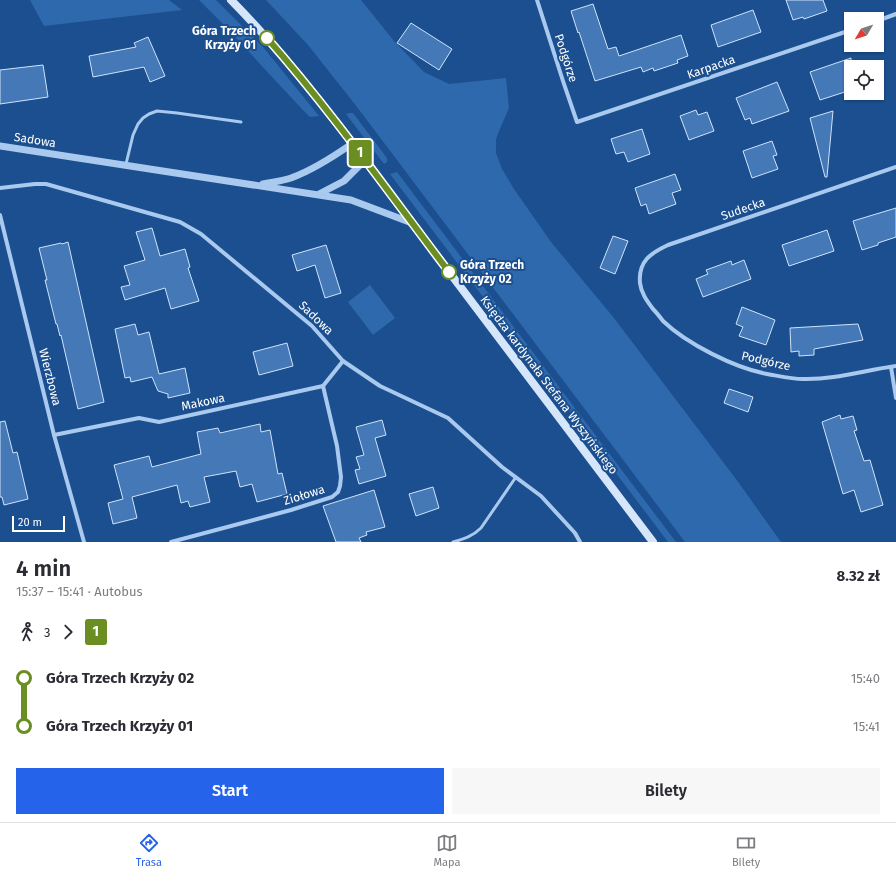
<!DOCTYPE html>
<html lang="pl">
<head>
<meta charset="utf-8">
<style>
  :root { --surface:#fff; --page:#f7f7f7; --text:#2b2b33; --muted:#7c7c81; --line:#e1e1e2; --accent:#2563eb }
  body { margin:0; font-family:"Fira Sans",sans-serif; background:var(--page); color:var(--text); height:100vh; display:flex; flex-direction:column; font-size:15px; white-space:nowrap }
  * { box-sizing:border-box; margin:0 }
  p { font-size:13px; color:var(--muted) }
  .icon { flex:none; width:22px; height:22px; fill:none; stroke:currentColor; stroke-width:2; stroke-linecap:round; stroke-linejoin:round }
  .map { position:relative; height:542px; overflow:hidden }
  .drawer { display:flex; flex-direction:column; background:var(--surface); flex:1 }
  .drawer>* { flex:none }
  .badge { padding:0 8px; border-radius:3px; font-size:14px; line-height:26px }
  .needle { width:26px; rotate:231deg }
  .fabs { position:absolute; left:844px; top:12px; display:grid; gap:8px }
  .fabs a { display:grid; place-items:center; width:40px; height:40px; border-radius:0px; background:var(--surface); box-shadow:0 1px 3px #0004; font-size:20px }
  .scale { position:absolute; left:12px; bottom:10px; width:53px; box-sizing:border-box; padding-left:4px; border:2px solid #fff; border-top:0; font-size:11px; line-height:14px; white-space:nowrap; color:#fff; -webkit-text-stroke:3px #1b4f8f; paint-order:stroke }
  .map>.badge { position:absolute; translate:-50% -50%; box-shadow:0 0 0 2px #fff }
  .legs { display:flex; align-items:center; gap:6px; height:44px; padding:0 16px; font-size:13px }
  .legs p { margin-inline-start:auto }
  .headline { display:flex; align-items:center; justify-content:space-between; height:68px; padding:0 16px }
  h1 { font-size:22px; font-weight:600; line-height:30px }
  .primary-button { display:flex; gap:8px; margin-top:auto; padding:8px 16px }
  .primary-button a { flex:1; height:46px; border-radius:0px; background:var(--accent); color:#fff; font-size:16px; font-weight:600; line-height:46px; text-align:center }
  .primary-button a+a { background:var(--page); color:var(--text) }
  ul { padding:0 16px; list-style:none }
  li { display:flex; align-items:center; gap:14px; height:48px; font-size:15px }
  li i { display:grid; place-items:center; width:6px; height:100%; margin:0 5px; background:currentColor }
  li i::after { content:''; width:10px; height:10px; margin:-5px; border:3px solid; border-radius:50%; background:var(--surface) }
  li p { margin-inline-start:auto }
  li:first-child i { background:linear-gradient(#0000 50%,currentColor 0) }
  li:last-child i { background:linear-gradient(currentColor 50%,#0000 0) }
  .dock { display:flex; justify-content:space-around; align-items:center; height:56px; border-top:1px solid var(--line); background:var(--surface); font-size:11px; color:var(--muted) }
  .dock a { display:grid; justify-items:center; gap:2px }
  .dock .selected { color:var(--accent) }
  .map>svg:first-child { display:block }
</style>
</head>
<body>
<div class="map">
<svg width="896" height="542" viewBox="0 0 896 542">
  <rect width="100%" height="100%" fill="#1b4f8f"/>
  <g fill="#2e69ad">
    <polygon points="30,0 169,0 182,10 44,26"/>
    <polygon points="199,0 216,0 263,47 319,116 310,117 300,107 223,24"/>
    <polygon points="266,0 361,0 394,41 424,72 449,84 506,78 509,108 500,129 496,139 496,153 502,169 514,189 551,242 614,318 736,479 781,542 685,542 357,107 308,45"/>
    <polygon points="349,113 353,113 387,158 387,162 384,164 346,114"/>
    <polygon points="397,172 676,542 668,542 390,174"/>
    <polygon points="370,285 395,318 373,335 348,302"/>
  </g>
  <g fill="#4478b7" stroke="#cfe3fa">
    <polygon points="786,0 823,0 827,11 804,19 803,17 793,20"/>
    <polygon points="593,4 608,49 616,47 619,56 681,35 688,56 677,60 678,63 654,71 653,68 643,72 641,67 595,81 579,32 578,33 571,11"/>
    <polygon points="753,10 761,32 718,47 711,25"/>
    <polygon points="411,23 452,49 439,70 397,43"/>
    <polygon points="148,37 165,76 150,82 144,67 93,77 89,56 136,47 134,43"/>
    <polygon points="851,58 851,90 820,100 810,72"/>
    <polygon points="43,65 48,97 0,104 0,70"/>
    <polygon points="777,82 789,111 752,124 750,118 745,120 736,98"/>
    <polygon points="696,110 698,115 707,112 714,131 689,140 680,116"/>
    <polygon points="833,111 827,177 825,177 810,118"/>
    <polygon points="642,129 650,154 628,162 624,152 616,154 611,139"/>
    <polygon points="772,141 777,155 773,156 778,169 752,178 743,151"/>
    <polygon points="675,174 681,190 672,193 676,204 649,214 646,204 641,206 635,188"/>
    <polygon points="896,208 896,237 878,243 878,245 862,250 853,221"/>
    <polygon points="152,228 160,256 185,249 190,267 188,268 199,301 171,309 165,288 125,300 121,287 130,285 124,266 145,260 136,232"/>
    <polygon points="827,230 834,251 789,266 782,245"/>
    <polygon points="613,236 628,241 615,274 600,268"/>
    <polygon points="68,242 104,402 78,409 61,335 60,336 57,324 56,324 45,280 47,280 39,248 61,243 62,244"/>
    <polygon points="326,245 341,293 325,298 315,265 297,271 292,255"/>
    <polygon points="744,260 751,279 703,297 696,279 708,274 706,270 731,261 732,265"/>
    <polygon points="742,307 775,320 766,345 739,336 743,327 736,324"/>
    <polygon points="135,324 138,335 149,332 159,374 185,368 190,393 168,398 168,394 158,391 152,377 131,382 130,377 125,378 115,329"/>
    <polygon points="858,324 863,340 814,349 814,355 799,356 799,351 791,352 790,328"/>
    <polygon points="287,343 293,366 259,375 253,352"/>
    <polygon points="729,389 753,397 748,412 724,403"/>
    <polygon points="840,415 841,419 853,416 857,430 854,431 864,461 870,460 883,505 861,512 854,490 843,494 822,422"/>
    <polygon points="382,420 386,435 375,438 386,476 359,484 355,470 360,469 356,457 364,455 356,427"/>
    <polygon points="5,421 13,453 17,452 28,499 4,505 2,497 0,497 0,422"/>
    <polygon points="260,424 261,432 270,430 278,474 282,473 287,494 257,502 252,484 240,487 236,471 204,477 210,502 190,507 188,501 181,503 177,485 132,497 137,518 113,524 108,503 123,499 114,465 149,456 152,467 201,454 197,432 218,428 220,433"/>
    <polygon points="433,487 439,508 416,516 409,494"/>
    <polygon points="374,490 385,527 366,532 367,535 359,538 361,542 336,542 323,506"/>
  </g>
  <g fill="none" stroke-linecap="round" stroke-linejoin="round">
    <g stroke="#a9c9ee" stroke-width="3">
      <polyline points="126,164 133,135 138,124 143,118 149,114 157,111 177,113 241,122"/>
      <path d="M453,542C464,539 473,536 481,528L516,477"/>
    </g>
    <g stroke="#a9c9ee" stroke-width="4">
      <polyline points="537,0 563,81 577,122 851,30"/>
      <polyline points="877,21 896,14"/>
      <path d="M896,167L668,245C651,253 638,261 640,283C641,293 647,301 653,309C657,313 660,317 663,321C687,344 735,368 767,374C779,376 791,379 803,379C835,380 865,370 896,366"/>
      <polyline points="0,188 35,184 46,184 180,222 201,234 312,326 343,361 380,386 448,418 502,467 541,496 575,533 580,542"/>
      <polyline points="0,215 54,435 84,542"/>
      <polyline points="891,367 896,398"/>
      <polyline points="54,435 139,418 159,422 323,386 343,361"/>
      <polyline points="171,542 291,510 332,497 338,492 340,486 341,477 337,446 323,386"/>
    </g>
    <g stroke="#a9c9ee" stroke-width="7">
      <polyline points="0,146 351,200 412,223"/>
      <path d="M263,184C272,182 282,181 291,178C313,170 333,157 353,143"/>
      <polyline points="319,194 344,181 365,160"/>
    </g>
    <path stroke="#d6e6fa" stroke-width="8" d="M231,0C300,70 357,150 416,228C495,332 574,437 653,542"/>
  </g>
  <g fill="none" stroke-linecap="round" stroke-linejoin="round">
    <g stroke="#fff" stroke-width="9">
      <path id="line-1" d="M267,38C332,112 389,193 449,272"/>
    </g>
    <use href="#line-1" stroke="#6b8e23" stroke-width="6"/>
  </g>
  <g fill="#fff" stroke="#6b8e23" stroke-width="2">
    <circle cx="267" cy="38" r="7"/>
    <circle cx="449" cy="272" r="7"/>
  </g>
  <g text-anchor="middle" stroke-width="4" stroke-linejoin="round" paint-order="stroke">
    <g font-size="12" font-weight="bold" fill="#fff" stroke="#1b4f8f" text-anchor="end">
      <text x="256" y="35">Góra Trzech<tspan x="256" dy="14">Krzyży 01</tspan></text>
      <text x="460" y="269" text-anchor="start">Góra Trzech<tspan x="460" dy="14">Krzyży 02</tspan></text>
    </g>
    <g font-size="12" fill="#fff" stroke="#1b4f8f">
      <text transform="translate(566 58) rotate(72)" y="4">Podgórze</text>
      <text transform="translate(711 67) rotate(-19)" y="4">Karpacka</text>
      <text transform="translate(35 140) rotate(9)" y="4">Sadowa</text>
      <text transform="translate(743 209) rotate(-19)" y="4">Sudecka</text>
      <text transform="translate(316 318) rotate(44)" y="4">Sadowa</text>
      <text transform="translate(766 361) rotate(13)" y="4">Podgórze</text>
      <text transform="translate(50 377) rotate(76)" y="4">Wierzbowa</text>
      <text transform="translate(549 385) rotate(53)" y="4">Księdza kardynała Stefana Wyszyńskiego</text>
      <text transform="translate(203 402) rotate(-12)" y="4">Makowa</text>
      <text transform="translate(304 495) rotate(-17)" y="4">Ziołowa</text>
    </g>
  </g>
</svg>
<div class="fabs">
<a><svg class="needle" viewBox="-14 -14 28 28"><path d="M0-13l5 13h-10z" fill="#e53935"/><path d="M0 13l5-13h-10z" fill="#7c7c81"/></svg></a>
<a><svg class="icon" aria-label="locate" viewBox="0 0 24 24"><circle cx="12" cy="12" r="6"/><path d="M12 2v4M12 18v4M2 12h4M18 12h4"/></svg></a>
</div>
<div class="scale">20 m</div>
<b class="badge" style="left:360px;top:153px;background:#6b8e23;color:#fff">1</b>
</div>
<section class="drawer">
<div class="headline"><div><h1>4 min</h1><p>15:37 – 15:41 · Autobus</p></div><b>8.32 zł</b></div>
<div class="legs"><svg class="icon" aria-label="walk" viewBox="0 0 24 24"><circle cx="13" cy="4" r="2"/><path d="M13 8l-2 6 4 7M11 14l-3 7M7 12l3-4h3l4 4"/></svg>3<svg class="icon" aria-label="forward" viewBox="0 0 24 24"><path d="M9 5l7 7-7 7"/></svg><b class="badge" style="background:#6b8e23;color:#fff">1</b></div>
<ul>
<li><i style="color:#6b8e23"></i><b>Góra Trzech Krzyży 02</b><p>15:40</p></li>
<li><i style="color:#6b8e23"></i><b>Góra Trzech Krzyży 01</b><p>15:41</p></li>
</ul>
<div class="primary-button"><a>Start</a><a>Bilety</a></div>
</section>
<nav class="dock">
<a class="selected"><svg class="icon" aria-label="directions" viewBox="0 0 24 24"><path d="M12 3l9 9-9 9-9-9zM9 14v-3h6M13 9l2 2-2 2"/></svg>Trasa</a>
<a><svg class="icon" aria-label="map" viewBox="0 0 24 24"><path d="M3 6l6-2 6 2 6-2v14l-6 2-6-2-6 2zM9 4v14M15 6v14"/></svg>Mapa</a>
<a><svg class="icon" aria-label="tickets" viewBox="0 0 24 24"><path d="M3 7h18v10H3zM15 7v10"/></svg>Bilety</a>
</nav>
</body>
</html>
